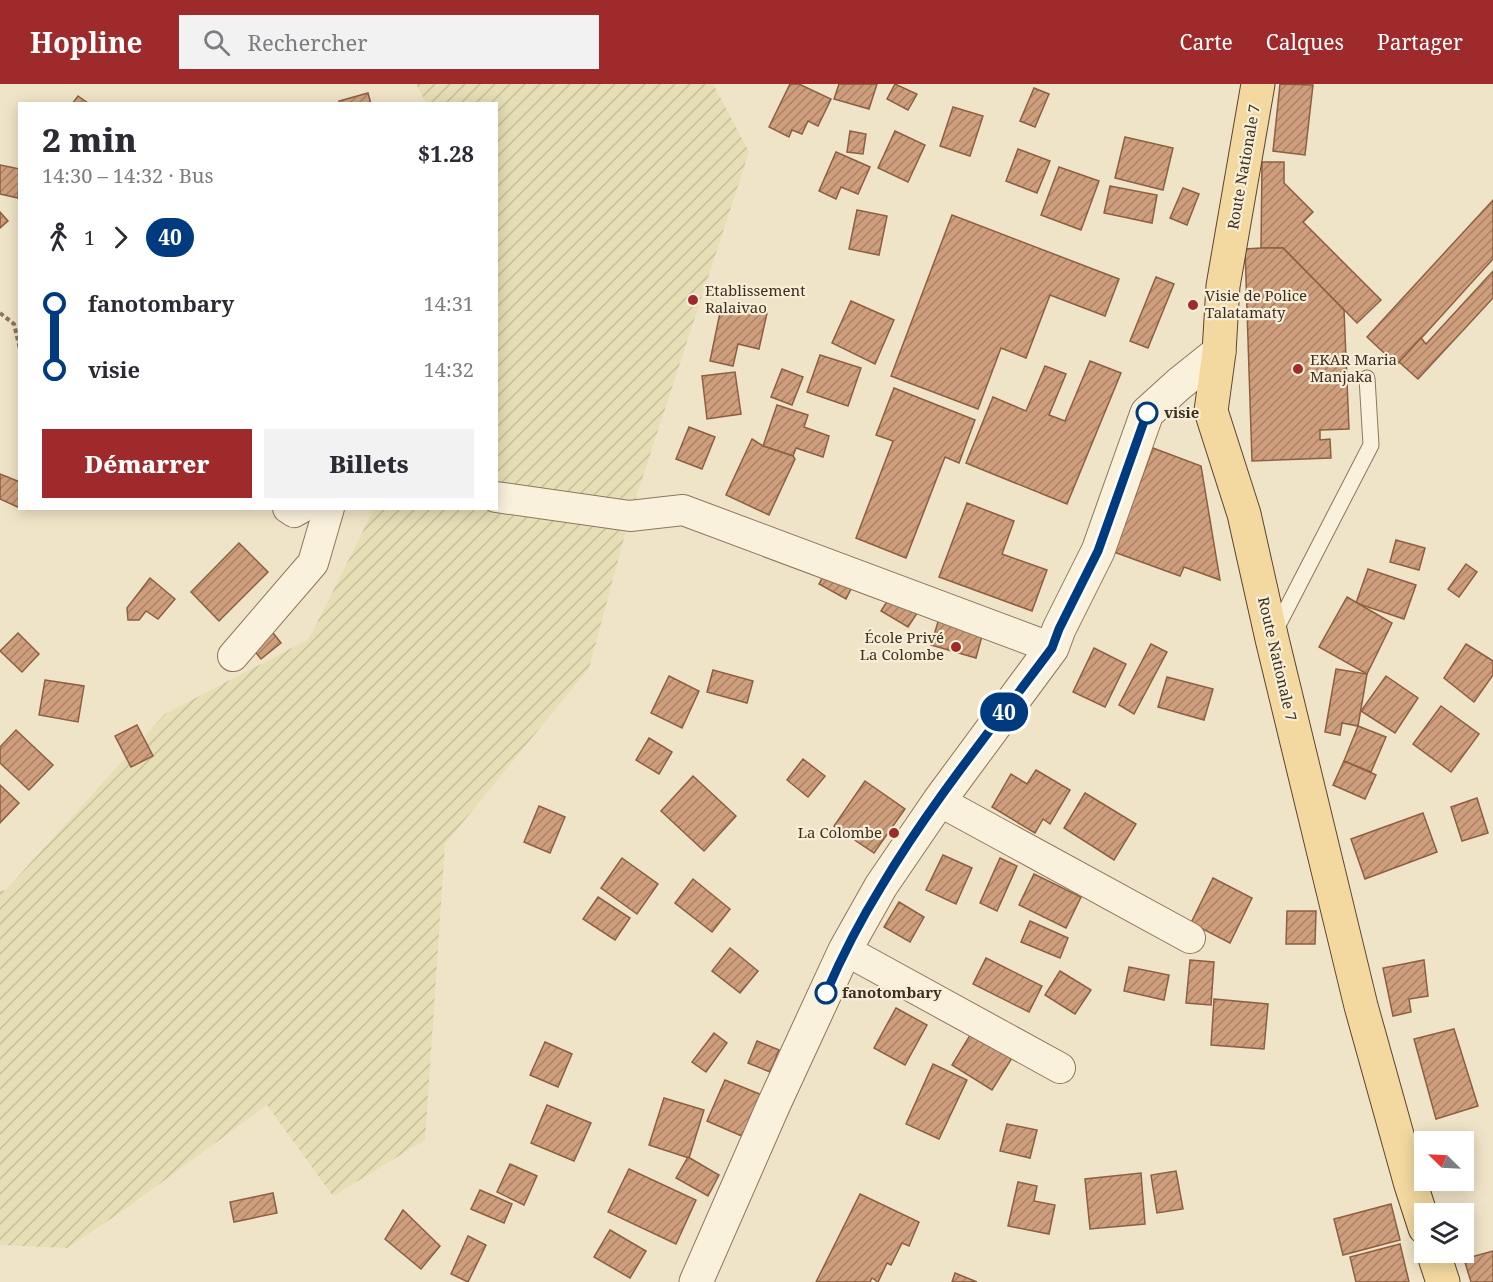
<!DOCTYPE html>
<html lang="fr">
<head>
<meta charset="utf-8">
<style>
  :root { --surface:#fff; --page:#f2f2f3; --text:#2b2b33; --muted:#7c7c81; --accent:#9e2a2b }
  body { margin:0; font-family:"Noto Serif",serif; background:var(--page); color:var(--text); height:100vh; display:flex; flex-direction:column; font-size:22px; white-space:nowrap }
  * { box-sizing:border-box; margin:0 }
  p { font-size:20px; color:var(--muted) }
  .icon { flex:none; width:33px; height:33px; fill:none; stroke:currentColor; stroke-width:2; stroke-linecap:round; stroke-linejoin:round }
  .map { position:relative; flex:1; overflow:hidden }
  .side { position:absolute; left:18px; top:18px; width:480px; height:408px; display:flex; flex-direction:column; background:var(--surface); border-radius:0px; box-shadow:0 3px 15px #0003 }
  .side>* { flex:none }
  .badge { padding:0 12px; border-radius:20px; font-size:21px; line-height:39px }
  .needle { width:39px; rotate:294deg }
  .buttons { position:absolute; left:1414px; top:1047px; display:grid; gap:12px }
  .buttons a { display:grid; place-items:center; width:60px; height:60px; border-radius:0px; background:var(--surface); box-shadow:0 3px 15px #0003; font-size:30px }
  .map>.badge { position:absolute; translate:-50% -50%; box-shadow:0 0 0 3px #fff }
  .legs { display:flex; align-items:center; gap:9px; height:66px; padding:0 24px; font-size:20px }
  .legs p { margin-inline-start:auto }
  .head { display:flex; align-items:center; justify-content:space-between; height:102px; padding:0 24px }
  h1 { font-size:33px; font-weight:800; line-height:45px }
  .action { display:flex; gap:12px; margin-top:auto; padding:12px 24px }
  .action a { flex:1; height:69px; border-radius:0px; background:var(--accent); color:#fff; font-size:24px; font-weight:800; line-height:69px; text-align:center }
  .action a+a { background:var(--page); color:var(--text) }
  ul { padding:0 24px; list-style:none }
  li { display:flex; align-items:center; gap:21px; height:66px; font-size:22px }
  li i { display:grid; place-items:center; width:9px; height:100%; margin:0 8px; background:currentColor }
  li i::after { content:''; width:15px; height:15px; margin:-8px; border:4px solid; border-radius:50%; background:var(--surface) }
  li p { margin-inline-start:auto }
  li:first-child i { background:linear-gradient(#0000 50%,currentColor 0) }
  li:last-child i { background:linear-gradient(currentColor 50%,#0000 0) }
  header { display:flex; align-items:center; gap:36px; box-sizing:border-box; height:84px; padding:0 30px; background:var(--accent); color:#fff }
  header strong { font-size:28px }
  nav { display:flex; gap:33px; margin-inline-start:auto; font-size:21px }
  .search { width:420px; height:54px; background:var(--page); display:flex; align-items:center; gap:15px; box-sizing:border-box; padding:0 21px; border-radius:0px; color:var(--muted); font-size:22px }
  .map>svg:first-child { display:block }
</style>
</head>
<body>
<header>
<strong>Hopline</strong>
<div class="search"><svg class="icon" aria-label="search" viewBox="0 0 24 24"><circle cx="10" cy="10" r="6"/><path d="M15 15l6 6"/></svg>Rechercher</div>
<nav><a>Carte</a><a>Calques</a><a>Partager</a></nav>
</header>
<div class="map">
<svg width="1493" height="1198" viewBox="0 0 1493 1198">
  <defs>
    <pattern id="farmland-furrows" width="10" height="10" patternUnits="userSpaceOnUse" patternTransform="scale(1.5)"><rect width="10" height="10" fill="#e6deb5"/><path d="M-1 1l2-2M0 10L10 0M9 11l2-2" fill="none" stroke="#c6bf9b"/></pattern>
    <pattern id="building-hatch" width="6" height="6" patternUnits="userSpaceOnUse" patternTransform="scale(1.5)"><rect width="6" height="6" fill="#cf9f7d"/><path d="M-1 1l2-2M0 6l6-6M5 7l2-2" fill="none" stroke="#a98266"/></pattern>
  </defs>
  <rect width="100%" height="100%" fill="#f0e4c8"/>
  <polygon fill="url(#farmland-furrows)" points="416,0 713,0 749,68 630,432 589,584 445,760 425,1056 333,1112 267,1021 121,1128 67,1164 0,1161 0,807 6,806 165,630 309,555 374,425 496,424 496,20 426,19"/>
  <g fill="url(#building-hatch)" stroke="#8d5f41" stroke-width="1.5">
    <polygon points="790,0 799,0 831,15 818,42 808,37 802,50 792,46 789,53 769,43"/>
    <polygon points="839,0 877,0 869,25 834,15"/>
    <polygon points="895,0 917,10 908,26 887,15"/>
    <polygon points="1280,0 1313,1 1305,71 1273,67"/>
    <polygon points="1034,4 1049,10 1035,43 1020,37"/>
    <polygon points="368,9 371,20 339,20 339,17"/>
    <polygon points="78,12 88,19 87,20 72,20"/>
    <polygon points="953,23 983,32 970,72 940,62"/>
    <polygon points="850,47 866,50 863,70 847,68"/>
    <polygon points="895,47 925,61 908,98 878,84"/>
    <polygon points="1125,53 1173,64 1163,106 1115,94"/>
    <polygon points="1018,65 1050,77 1037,109 1006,97"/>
    <polygon points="836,68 870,83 858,110 841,103 836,115 819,107"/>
    <polygon points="1262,78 1284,78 1284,99 1313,128 1303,138 1381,216 1357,239 1283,164 1261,164"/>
    <polygon points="0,81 20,85 18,114 0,110"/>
    <polygon points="1059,83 1099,97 1081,146 1041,131"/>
    <polygon points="1110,102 1157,111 1152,139 1104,129"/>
    <polygon points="1183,104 1199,110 1187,141 1170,134"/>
    <polygon points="1493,116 1493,175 1397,281 1367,253"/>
    <polygon points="857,126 887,132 879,171 849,165"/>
    <polygon points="0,128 8,137 0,144"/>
    <polygon points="952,131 1119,195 1105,232 1050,211 1026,274 1001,264 978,325 891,292"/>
    <polygon points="1261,164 1283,164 1344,226 1349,345 1320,346 1320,356 1330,355 1331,374 1252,377 1245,165"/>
    <polygon points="1493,187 1493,214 1418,295 1399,278 1421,254 1426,260"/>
    <polygon points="1156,193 1174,200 1148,264 1130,257"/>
    <polygon points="851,217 894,236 875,280 832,259"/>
    <polygon points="722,219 767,229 759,265 738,260 733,282 710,277"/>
    <polygon points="820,271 861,284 848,322 807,308"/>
    <polygon points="1090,277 1121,289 1067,420 966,379 993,313 1026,327 1045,282 1066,290 1049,331 1065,337"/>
    <polygon points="782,285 803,293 792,321 771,313"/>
    <polygon points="735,288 741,330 707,335 702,292"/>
    <polygon points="894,304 975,336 959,379 945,373 906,474 856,454 893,357 876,351"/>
    <polygon points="777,321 808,331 804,343 829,352 823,373 796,364 793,372 763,362"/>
    <polygon points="689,343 715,353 702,385 676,375"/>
    <polygon points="752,355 763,362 793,372 795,375 769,431 726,411"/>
    <polygon points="1153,364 1201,382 1220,496 1184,483 1180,492 1114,468"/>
    <polygon points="0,390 20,398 20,424 0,415"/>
    <polygon points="967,419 1014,437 1002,470 1047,486 1032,527 939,493"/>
    <polygon points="1396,456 1425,464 1419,486 1390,478"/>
    <polygon points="239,459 268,488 219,537 191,508"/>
    <polygon points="1466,480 1477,488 1459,513 1448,505"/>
    <polygon points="1368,485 1416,501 1404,535 1356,519"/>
    <polygon points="826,487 853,501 846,515 819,500"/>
    <polygon points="150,494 175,515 158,535 146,527 139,536 128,536 127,524"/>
    <polygon points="898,500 925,517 908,543 881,527"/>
    <polygon points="1347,513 1392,539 1367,590 1319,563"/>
    <polygon points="941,528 985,541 976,574 931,561"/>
    <polygon points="265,539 281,559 261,575 245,555"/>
    <polygon points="18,549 39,570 22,588 0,567"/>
    <polygon points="1151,560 1167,568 1134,630 1119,621"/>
    <polygon points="1466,560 1493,577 1493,591 1474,618 1444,594"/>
    <polygon points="1094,564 1126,580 1105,623 1073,608"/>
    <polygon points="1336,585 1367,590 1358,642 1342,639 1340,651 1325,648"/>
    <polygon points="713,586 753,597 747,619 707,608"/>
    <polygon points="669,592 699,607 682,644 651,629"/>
    <polygon points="1386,592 1418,614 1395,649 1361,627"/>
    <polygon points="1167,593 1213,605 1204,636 1158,623"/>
    <polygon points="45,596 84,602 78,638 39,631"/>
    <polygon points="1441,622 1479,650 1451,688 1413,660"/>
    <polygon points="137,641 153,672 131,683 115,652"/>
    <polygon points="1358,642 1386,653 1371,688 1344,677"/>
    <polygon points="16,646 53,681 29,706 0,679 0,663"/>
    <polygon points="649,654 672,668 659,690 636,676"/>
    <polygon points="803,675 825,692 808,713 787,696"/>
    <polygon points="1344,677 1376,691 1365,715 1333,701"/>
    <polygon points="1036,686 1070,706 1050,740 1043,735 1035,749 992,723 1011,690 1027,700"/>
    <polygon points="693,692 736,732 704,767 661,727"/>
    <polygon points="865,697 905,725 874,769 834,742"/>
    <polygon points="0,701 19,719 0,739"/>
    <polygon points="1085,709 1136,740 1114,776 1064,744"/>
    <polygon points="1477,714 1488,749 1462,757 1451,723"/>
    <polygon points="539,722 565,733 550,769 524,758"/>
    <polygon points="1423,729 1437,768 1365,795 1351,755"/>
    <polygon points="943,771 972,784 956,820 926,806"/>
    <polygon points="622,774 658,800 637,830 601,804"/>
    <polygon points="1000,774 1017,782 997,827 980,819"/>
    <polygon points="1034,790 1081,813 1066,844 1019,821"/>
    <polygon points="1213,794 1252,814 1230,859 1191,839"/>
    <polygon points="693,795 730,825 712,848 675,819"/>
    <polygon points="598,813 630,834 615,856 583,835"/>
    <polygon points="899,818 924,833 910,858 884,843"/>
    <polygon points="1287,827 1316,827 1315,860 1286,860"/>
    <polygon points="1030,837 1068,854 1060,874 1021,858"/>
    <polygon points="730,864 758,887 740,909 712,887"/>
    <polygon points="986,874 1042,902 1029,928 973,900"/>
    <polygon points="1190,876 1214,878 1211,921 1186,919"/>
    <polygon points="1424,876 1428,912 1409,915 1411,928 1393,932 1383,884"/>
    <polygon points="1129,883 1169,891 1164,916 1124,907"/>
    <polygon points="1060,887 1091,906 1075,930 1045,911"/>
    <polygon points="1214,915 1268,920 1264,965 1211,961"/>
    <polygon points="896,924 927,941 905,981 874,964"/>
    <polygon points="1454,945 1478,1022 1436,1035 1414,955"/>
    <polygon points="972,948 1012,974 992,1006 952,981"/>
    <polygon points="714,949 727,959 706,988 692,978"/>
    <polygon points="757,957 779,966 770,988 748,979"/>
    <polygon points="545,958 572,970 558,1003 530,991"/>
    <polygon points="933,980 967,996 939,1055 906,1040"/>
    <polygon points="725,996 762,1011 744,1053 707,1037"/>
    <polygon points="664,1014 704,1026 689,1074 649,1061"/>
    <polygon points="547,1021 591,1039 574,1077 531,1059"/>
    <polygon points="1007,1040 1037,1046 1030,1074 1000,1067"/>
    <polygon points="688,1073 719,1091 708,1112 676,1094"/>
    <polygon points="510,1080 537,1092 524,1121 497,1108"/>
    <polygon points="629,1085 696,1116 676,1160 608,1128"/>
    <polygon points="1176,1087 1183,1125 1157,1129 1151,1091"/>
    <polygon points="1141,1089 1145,1140 1090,1145 1085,1095"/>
    <polygon points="1018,1098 1037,1102 1034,1117 1055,1121 1049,1150 1008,1142"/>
    <polygon points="480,1106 512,1120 504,1139 471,1125"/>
    <polygon points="273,1109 277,1129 234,1138 230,1118"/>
    <polygon points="860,1110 919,1138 909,1162 902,1159 891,1181 887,1179 878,1198 872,1194 870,1198 816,1198"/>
    <polygon points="1391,1120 1400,1156 1343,1171 1334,1135"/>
    <polygon points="403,1126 440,1162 421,1185 385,1155"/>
    <polygon points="610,1146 646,1167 630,1194 594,1173"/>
    <polygon points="468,1152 486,1161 468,1198 451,1190"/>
    <polygon points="1400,1160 1409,1198 1356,1198 1350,1173"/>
    <polygon points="1493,1167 1493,1198 1471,1198 1464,1175"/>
    <polygon points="955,1189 977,1198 952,1198"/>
  </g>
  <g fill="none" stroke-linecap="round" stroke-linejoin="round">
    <g stroke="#8d765c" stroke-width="17">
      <polyline id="service" points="1274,549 1371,361 1367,294"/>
    </g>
    <g stroke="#8d765c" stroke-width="32">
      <g id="minor">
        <polyline points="496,413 630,432 683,426 1052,564"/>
        <polyline points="288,424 294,428 301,424"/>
        <polyline points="233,572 313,479 329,424"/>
        <polyline points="939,717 1190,854"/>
        <polyline points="845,866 1060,984"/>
      </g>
    </g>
    <g stroke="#8d765c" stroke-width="35">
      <polyline id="tertiary" points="696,1198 774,1020 845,866 881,802 939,717 1052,564 1059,545 1098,467 1147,329 1179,300 1219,268"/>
    </g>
    <g stroke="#5b4430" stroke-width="35">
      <g id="primary">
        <polyline points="1258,0 1223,202 1219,268 1211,327 1244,430 1272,555 1361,922 1411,1101 1425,1144"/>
        <polyline points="1433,1168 1443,1198"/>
      </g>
    </g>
    <polyline stroke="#8d765c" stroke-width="4" stroke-dasharray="4.5 3" stroke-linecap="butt" points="0,229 14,240 20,265"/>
    <use href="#service" stroke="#faf1dc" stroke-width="15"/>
    <use href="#minor" stroke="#faf1dc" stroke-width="30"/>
    <use href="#tertiary" stroke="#faf1dc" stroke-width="33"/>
    <use href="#primary" stroke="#f3d9a0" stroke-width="33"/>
  </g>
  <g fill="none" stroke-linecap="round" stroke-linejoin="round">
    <g stroke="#fff" stroke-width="14">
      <path id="line-1" d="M826,909C842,872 860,837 881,803C931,719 994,642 1052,564L1059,545L1098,467L1147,329"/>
    </g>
    <use href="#line-1" stroke="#003b80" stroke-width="9"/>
  </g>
  <g fill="#9e2a2b" stroke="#f7eed8" stroke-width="2">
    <circle cx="693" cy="216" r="6"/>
    <circle cx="1193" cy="221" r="6"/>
    <circle cx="1298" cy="285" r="6"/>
    <circle cx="956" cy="563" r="6"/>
    <circle cx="894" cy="749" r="6"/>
  </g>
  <g fill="#fff" stroke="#003b80" stroke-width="3">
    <circle cx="1147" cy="329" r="10"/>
    <circle cx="826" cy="909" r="10"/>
  </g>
  <g text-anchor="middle" stroke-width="4.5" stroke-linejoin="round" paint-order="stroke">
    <g font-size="15" fill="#3d2e20" stroke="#f7eed8">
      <text transform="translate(1244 83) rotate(-80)" y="5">Route Nationale 7</text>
      <text transform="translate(1277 575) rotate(77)" y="5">Route Nationale 7</text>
    </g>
    <g font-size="15" fill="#3d2e20" stroke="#f7eed8" text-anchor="start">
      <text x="705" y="212">Etablissement<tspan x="705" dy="17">Ralaivao</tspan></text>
      <text x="1205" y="217">Visie de Police<tspan x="1205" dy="17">Talatamaty</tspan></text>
      <text x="1310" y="281">EKAR Maria<tspan x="1310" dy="17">Manjaka</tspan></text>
      <text x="944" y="559" text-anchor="end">École Privé<tspan x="944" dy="17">La Colombe</tspan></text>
      <text x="882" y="754" text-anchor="end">La Colombe</text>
    </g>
    <g font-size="15" font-weight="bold" fill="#3d2e20" stroke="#f7eed8" text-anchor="start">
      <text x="1164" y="334">visie</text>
      <text x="842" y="914">fanotombary</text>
    </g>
  </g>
</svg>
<div class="buttons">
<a><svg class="needle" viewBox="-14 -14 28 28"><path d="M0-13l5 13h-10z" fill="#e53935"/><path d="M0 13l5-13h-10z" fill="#7c7c81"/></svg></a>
<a><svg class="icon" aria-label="layers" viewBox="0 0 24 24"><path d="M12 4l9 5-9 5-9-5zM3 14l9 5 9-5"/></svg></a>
</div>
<b class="badge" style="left:1004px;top:628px;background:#003b80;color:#fff">40</b>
<section class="side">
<div class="head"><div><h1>2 min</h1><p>14:30 – 14:32 · Bus</p></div><b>$1.28</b></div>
<div class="legs"><svg class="icon" aria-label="walk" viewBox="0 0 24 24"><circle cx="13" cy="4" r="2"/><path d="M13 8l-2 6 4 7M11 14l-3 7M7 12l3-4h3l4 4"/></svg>1<svg class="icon" aria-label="forward" viewBox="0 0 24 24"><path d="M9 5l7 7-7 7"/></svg><b class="badge" style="background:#003b80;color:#fff">40</b></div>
<ul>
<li><i style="color:#003b80"></i><b>fanotombary</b><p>14:31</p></li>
<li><i style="color:#003b80"></i><b>visie</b><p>14:32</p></li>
</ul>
<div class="action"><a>Démarrer</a><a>Billets</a></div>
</section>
</div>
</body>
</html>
